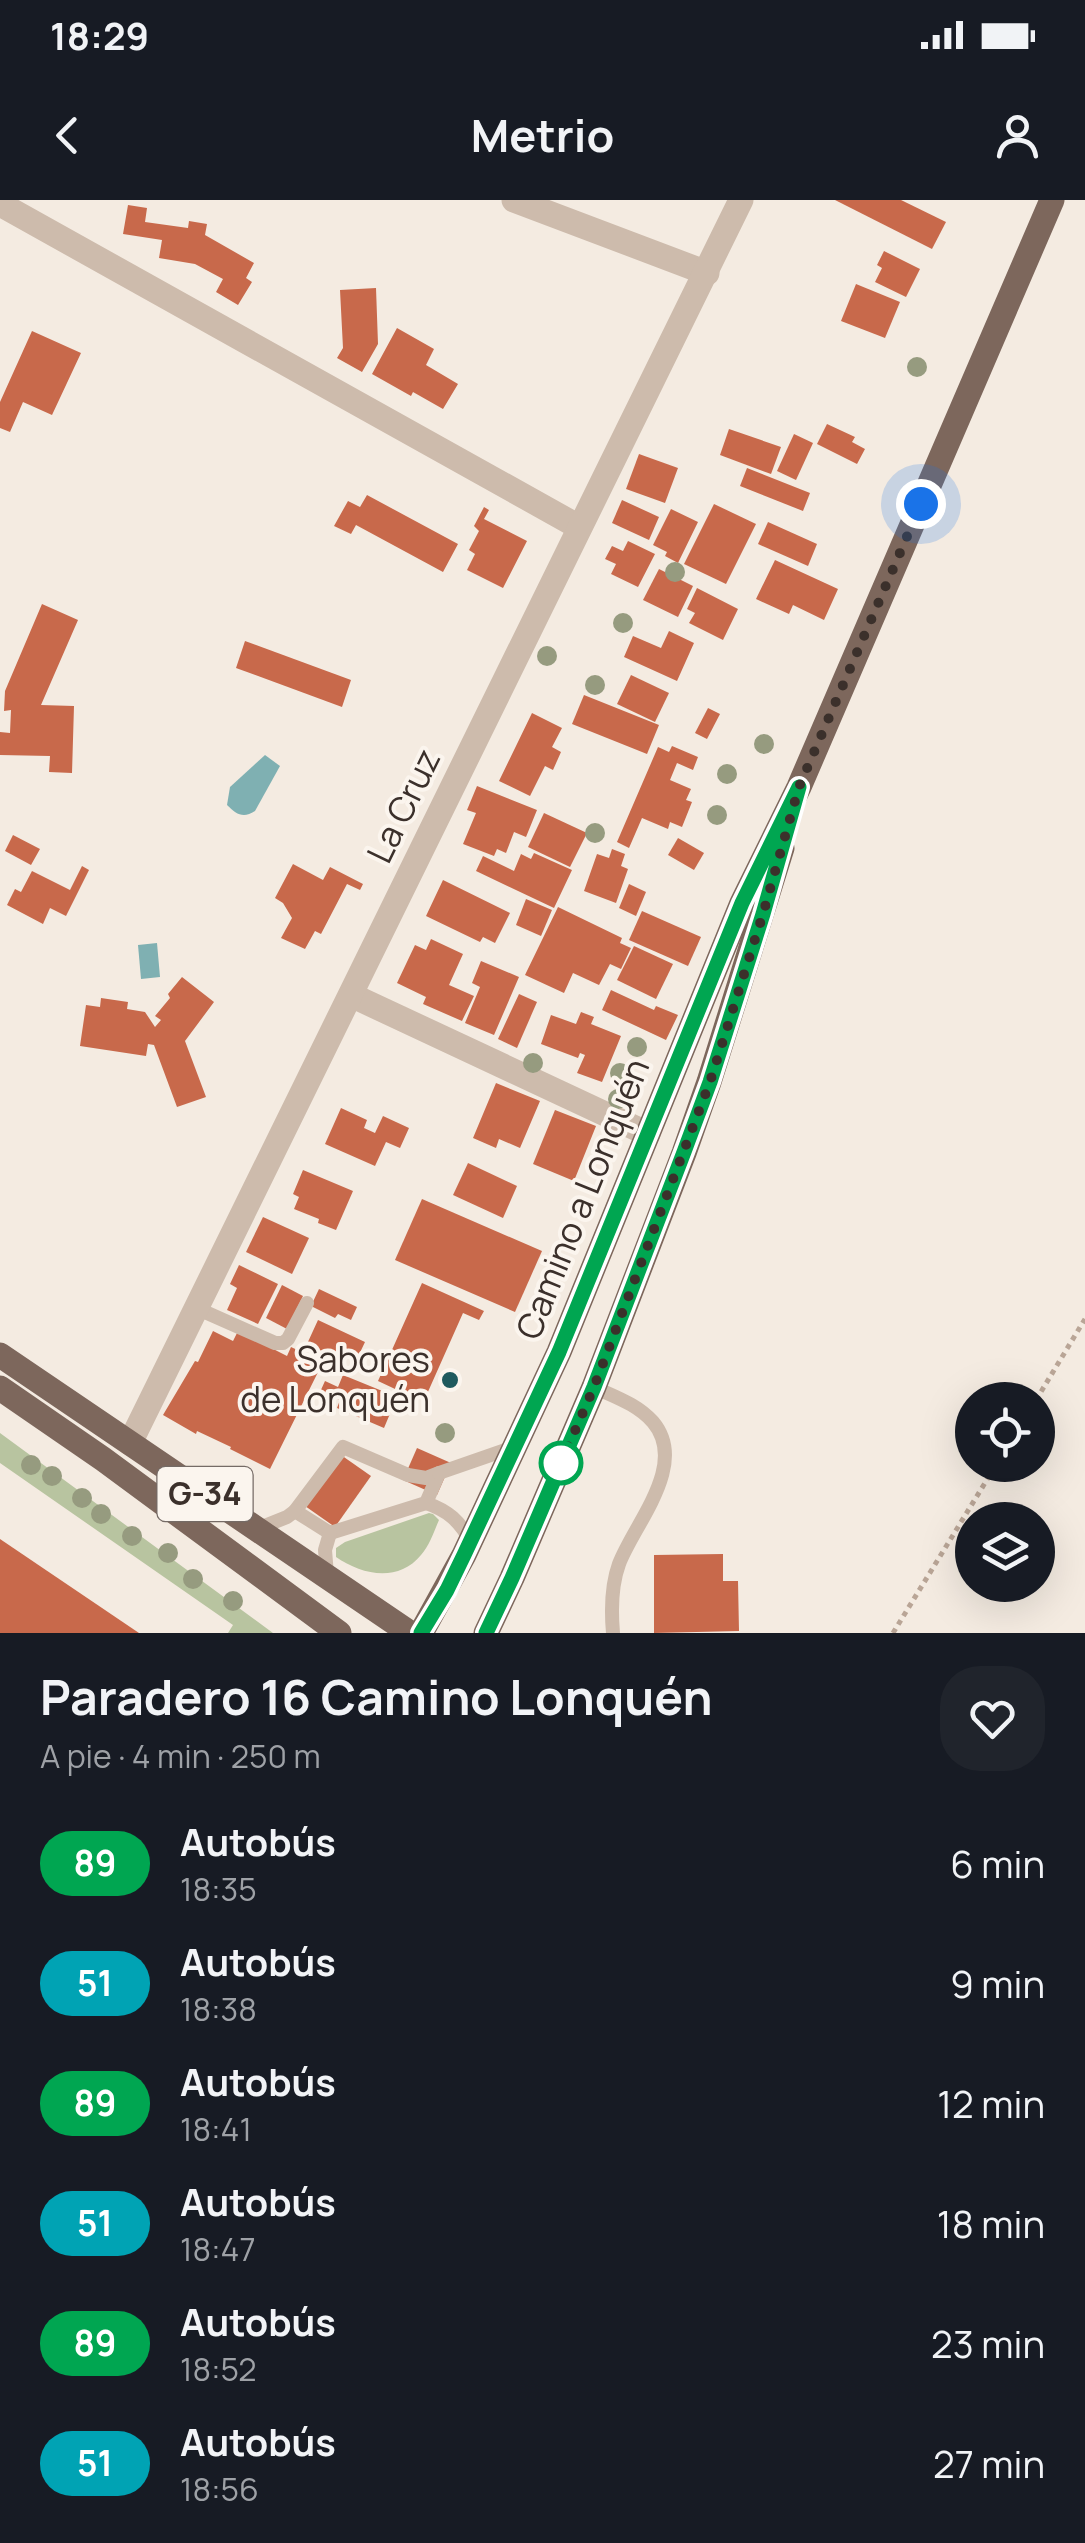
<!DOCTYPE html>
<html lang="es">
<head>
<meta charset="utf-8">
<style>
  :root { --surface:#171b24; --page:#20242c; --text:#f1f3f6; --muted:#9ea1a6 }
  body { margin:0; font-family:Manrope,sans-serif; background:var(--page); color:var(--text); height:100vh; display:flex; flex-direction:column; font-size:38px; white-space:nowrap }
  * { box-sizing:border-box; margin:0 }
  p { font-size:32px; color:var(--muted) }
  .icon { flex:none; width:55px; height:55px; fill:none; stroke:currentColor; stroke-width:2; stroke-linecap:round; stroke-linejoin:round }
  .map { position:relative; height:1433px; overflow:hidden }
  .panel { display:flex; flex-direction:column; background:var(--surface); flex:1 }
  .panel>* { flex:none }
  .badge { padding:0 20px; border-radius:32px; font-size:35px; line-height:65px }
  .buttons { position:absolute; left:955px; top:1182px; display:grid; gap:20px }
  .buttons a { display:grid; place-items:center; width:100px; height:100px; border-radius:50%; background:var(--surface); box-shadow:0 10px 40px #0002; font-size:50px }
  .you { position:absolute; width:50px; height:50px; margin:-25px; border:8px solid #fff; border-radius:50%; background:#1a73e8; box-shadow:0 0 0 15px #1a73e833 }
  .map>.badge { position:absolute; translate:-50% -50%; box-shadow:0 0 0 5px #fff }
  .round { display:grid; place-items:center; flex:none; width:105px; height:105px; border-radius:40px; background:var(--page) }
  .summary { display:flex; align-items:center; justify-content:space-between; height:170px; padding:0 40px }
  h1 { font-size:48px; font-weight:700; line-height:75px }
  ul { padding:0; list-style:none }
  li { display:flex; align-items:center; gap:30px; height:120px; padding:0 40px }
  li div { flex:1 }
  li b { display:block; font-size:38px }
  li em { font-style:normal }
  li .badge { min-width:110px; font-weight:700; text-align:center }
  .status { display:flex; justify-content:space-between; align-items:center; height:70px; padding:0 50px; background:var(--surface); direction:ltr }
  .status svg { height:28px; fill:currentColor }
  header { display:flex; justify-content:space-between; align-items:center; height:130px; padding:0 40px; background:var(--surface); font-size:45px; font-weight:700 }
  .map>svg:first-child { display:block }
</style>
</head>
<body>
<div class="status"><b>18:29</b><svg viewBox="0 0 49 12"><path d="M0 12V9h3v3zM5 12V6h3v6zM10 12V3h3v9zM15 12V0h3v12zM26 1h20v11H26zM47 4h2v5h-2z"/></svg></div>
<header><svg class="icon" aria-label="back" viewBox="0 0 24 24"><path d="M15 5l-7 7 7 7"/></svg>Metrio<svg class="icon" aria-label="person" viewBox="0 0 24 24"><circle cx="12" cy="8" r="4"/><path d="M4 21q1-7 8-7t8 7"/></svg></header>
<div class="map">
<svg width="1085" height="1433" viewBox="0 0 1085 1433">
  <rect width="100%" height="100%" fill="#f4ebe1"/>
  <g fill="#b8c4a0">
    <polygon points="0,1233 273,1433 228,1433 233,1425 0,1263"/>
    <path d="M429,1313L433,1314L439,1320C434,1331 430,1345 421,1355C398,1383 362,1375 336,1357V1348L345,1342Z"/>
  </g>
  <g fill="#7fb0b2">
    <path d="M265,555L280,566L255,611C243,619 236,614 227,605L230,587Z"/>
    <polygon points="157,743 160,777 141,779 138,745"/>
  </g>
  <g fill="#c8694b">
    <polygon points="835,0 901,0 946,22 932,49"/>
    <polygon points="128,5 147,8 145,22 188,28 189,21 207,24 205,35 254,63 246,78 252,82 238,105 216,92 223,79 195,64 159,58 162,40 123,34"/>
    <polygon points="884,51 920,69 906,97 875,82 882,68 877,65"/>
    <polygon points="856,84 900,102 885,138 841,121"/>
    <polygon points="376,88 378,144 362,172 337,158 343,148 340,90"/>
    <polygon points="397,128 434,149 426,165 458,184 443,209 413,192 411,196 372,174"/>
    <polygon points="32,131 81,153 52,215 23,202 10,232 0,228 0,202"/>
    <polygon points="827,224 855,237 852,242 865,249 857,264 817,244"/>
    <polygon points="729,229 781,247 771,274 720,255"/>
    <polygon points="794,234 813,243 796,280 777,271"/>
    <polygon points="639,254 678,268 665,303 626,289"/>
    <polygon points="747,268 810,293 803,311 740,286"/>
    <polygon points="367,295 458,344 443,372 356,325 351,334 334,326 348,301 360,307"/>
    <polygon points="622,300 659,317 649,340 612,323"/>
    <polygon points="714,304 756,324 726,384 684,364"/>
    <polygon points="484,307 489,310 484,319 527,341 503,388 467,370 475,354 469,350 479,331 474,326"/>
    <polygon points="671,309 698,322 678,363 665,356 667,352 653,345"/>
    <polygon points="768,322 817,344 808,366 758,344"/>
    <polygon points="628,341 655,354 638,387 611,374 616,364 605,359 612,346 623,351"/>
    <polygon points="775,360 838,389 824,420 793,405 789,414 756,399"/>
    <polygon points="659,369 693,386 678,417 643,400"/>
    <polygon points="697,388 738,409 723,440 689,423 695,413 687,409"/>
    <polygon points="42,404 78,420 41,505 74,506 72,573 49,572 50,556 0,555 0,532 10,533 11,510 4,511 5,491"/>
    <polygon points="669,431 694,443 677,481 624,457 633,436 661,448"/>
    <polygon points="245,441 351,480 342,507 236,468"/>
    <polygon points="631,475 669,493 655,522 617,504"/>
    <polygon points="584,495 659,525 647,554 572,524"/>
    <polygon points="708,508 720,514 707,539 695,533"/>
    <polygon points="532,513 562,528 552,547 561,552 553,570 545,566 530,596 499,581"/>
    <polygon points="672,546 698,557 693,570 677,563 670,580 691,589 686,600 692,602 682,627 670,622 668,629 642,618 629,648 617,642 658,547 669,552"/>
    <polygon points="477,586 537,610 526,637 514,632 506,653 497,649 494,656 463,644 476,613 467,610"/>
    <polygon points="544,613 587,633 570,667 528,647"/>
    <polygon points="13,635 40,649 31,665 5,651"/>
    <polygon points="678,638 704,653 694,670 668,655"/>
    <polygon points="612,649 625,654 621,666 628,669 616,703 584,691 597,654 609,658"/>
    <polygon points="534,653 572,670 554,708 476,671 483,656 514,671 521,654 531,659"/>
    <polygon points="293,664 323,680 330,667 363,684 360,690 347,684 321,734 315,731 305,749 281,738 292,718 283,703 275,698"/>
    <polygon points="82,666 89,670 66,716 50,708 43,724 7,705 15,689 21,692 32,671 70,690"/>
    <polygon points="443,680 510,713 495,743 483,737 480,742 426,716"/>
    <polygon points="629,684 646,692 636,716 619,708"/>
    <polygon points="526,699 552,710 541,736 516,725"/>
    <polygon points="558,707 622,738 620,743 631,748 621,769 610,764 599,785 573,773 564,793 525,775"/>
    <polygon points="642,711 701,737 688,766 629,740"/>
    <polygon points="431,739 463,754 449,785 474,796 462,821 423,804 426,797 397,783 415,745 426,750"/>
    <polygon points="634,746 673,764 656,799 617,780"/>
    <polygon points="481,761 519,777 494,835 465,823 480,787 472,783"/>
    <polygon points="182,777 214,802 185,841 206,897 177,907 154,845 148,844 146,856 80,846 86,805 100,807 101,798 128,802 127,809 145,812 155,827 161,820 155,816 170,798 168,794"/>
    <polygon points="611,790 654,810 656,806 678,815 666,840 602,810"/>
    <polygon points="519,794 537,802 517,848 498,839"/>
    <polygon points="581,812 594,817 591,824 621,836 602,882 577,873 585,855 580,853 578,858 541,844 551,815 576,824"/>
    <polygon points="496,883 540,901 520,948 499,939 496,948 473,938"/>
    <polygon points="341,908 367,920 364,928 375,933 383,916 409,928 400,948 386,942 375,966 325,944"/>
    <polygon points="555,910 596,926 574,981 533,964"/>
    <polygon points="468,963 517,986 503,1018 453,995"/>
    <polygon points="303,970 353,991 336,1030 318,1023 319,1019 294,1009 299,997 293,994"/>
    <polygon points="422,999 542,1051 515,1112 395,1060"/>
    <polygon points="263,1017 309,1038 292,1074 246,1052"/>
    <polygon points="239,1065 278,1084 258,1124 227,1110 237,1088 230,1084"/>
    <polygon points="422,1083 484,1111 479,1120 463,1113 427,1194 410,1196 378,1181"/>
    <polygon points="282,1085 303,1096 287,1129 266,1118"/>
    <polygon points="319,1089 357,1107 351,1120 338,1114 335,1118 311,1106"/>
    <polygon points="318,1120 365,1142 356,1161 344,1155 342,1161 307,1144"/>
    <polygon points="213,1131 233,1141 238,1131 287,1156 291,1147 323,1162 270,1269 230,1249 231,1247 197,1231 196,1234 163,1215 195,1161 198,1162"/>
    <polygon points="343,1175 397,1197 384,1228 337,1208 340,1200 320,1192 325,1181 338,1187"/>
    <polygon points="417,1248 451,1263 437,1295 403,1280"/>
    <polygon points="341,1255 371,1276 335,1327 305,1306"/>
    <polygon points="0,1339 139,1433 0,1433"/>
    <polygon points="723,1354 723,1381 738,1381 739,1431 654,1433 654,1355"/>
  </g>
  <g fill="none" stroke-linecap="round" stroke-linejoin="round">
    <g stroke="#b9a596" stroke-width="5" stroke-dasharray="5 5" stroke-linecap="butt">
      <polyline points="1036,1200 1085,1119"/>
      <polyline points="893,1433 996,1265"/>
    </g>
    <g stroke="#cdbbac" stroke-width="14">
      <polyline points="196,1108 275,1143 283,1143 288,1139 307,1103"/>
      <path d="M594,1187C615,1197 637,1204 653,1222C689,1265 634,1324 619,1364C611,1386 611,1410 613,1433"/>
      <polygon points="343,1247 408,1275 426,1278 439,1273 426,1303 330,1333 295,1311"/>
      <polyline points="439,1273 514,1247"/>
      <path d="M426,1303C449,1311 459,1321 471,1341"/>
      <polyline points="257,1329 287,1317 295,1311"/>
      <polyline points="327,1375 325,1350 330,1333"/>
    </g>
    <g stroke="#cdbbac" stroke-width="25">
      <polyline points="514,0 707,73"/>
      <polyline points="0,4 579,327"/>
      <polyline points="351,795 648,934"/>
      <polyline points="130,1243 741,0"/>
    </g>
    <g stroke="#7d675c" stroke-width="25">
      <polyline points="0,1155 410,1433"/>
      <polyline points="0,1188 103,1259 339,1433"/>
      <polyline points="421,1433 464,1355 559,1152 742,703 799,587 1052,0"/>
      <polyline points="486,1433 512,1378 594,1187 684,953 709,882 782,648"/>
    </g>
  </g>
  <g fill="#969b7f">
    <circle cx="917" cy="167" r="10"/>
    <circle cx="675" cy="372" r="10"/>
    <circle cx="623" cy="423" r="10"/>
    <circle cx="547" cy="456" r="10"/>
    <circle cx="595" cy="485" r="10"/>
    <circle cx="764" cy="544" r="10"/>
    <circle cx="727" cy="574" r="10"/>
    <circle cx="717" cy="615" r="10"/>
    <circle cx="595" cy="633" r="10"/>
    <circle cx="637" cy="847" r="10"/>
    <circle cx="533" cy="863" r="10"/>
    <circle cx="620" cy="873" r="10"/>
    <circle cx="618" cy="899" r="10"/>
    <circle cx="445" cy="1233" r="10"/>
    <circle cx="31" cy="1265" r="10"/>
    <circle cx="52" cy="1276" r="10"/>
    <circle cx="82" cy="1298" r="10"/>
    <circle cx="101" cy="1314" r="10"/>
    <circle cx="132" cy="1336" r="10"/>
    <circle cx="168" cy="1353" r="10"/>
    <circle cx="193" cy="1379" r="10"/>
    <circle cx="233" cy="1401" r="10"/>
  </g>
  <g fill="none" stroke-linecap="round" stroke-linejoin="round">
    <g stroke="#fff" stroke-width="22">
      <polyline id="line" points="421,1433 447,1390 464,1355 559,1152 742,703 799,587 763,714 710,882 684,952 594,1187 512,1378 486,1433"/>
    </g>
    <use href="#line" stroke="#00a651" stroke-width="15"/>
    <polyline stroke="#3b302b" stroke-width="10" stroke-dasharray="0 18" points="561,1263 594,1187 710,882 763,714 799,587 921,304"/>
  </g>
  <circle fill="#1f5a5e" stroke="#fbf5ee" stroke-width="4" cx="450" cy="1180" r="10"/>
  <circle fill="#fff" stroke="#00a651" stroke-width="5" cx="561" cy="1263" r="20"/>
  <g text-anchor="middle" stroke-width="8" stroke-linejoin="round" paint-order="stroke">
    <rect fill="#fbf5ee" stroke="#756b66" stroke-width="2.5" x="157.5" y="1267" width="95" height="54" rx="8"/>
    <g font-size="32" font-weight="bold" fill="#3b302b">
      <text x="205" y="1305">G-34</text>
    </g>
    <g font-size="35" fill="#3b302b" stroke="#fbf5ee">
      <text transform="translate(404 606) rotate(-64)" y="12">La Cruz</text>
      <text transform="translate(583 999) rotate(-68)" y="12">Camino a Lonquén</text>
    </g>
    <g font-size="35" fill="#3b302b" stroke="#fbf5ee" text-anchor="end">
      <text x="430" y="1172">Sabores<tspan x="430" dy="40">de Lonquén</tspan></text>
    </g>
  </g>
</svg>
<div class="buttons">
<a><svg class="icon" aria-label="locate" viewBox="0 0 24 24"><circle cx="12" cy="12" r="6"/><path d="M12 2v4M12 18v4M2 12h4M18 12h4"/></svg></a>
<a><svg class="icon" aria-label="layers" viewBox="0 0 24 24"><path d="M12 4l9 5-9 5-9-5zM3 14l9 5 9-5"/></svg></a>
</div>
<div class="you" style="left:921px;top:304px"></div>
</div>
<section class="panel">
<div class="summary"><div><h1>Paradero 16 Camino Lonquén</h1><p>A pie · 4 min · 250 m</p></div><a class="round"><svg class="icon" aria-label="heart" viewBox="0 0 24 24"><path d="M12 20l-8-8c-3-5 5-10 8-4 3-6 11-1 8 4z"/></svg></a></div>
<ul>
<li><span class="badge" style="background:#00a651;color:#fff">89</span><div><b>Autobús</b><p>18:35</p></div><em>6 min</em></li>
<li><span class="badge" style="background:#00a3b4;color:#fff">51</span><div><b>Autobús</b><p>18:38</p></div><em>9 min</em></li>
<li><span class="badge" style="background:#00a651;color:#fff">89</span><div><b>Autobús</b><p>18:41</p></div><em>12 min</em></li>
<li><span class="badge" style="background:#00a3b4;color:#fff">51</span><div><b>Autobús</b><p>18:47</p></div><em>18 min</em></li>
<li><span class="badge" style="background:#00a651;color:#fff">89</span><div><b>Autobús</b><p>18:52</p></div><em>23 min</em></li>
<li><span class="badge" style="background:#00a3b4;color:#fff">51</span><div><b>Autobús</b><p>18:56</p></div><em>27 min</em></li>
</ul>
</section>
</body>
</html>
